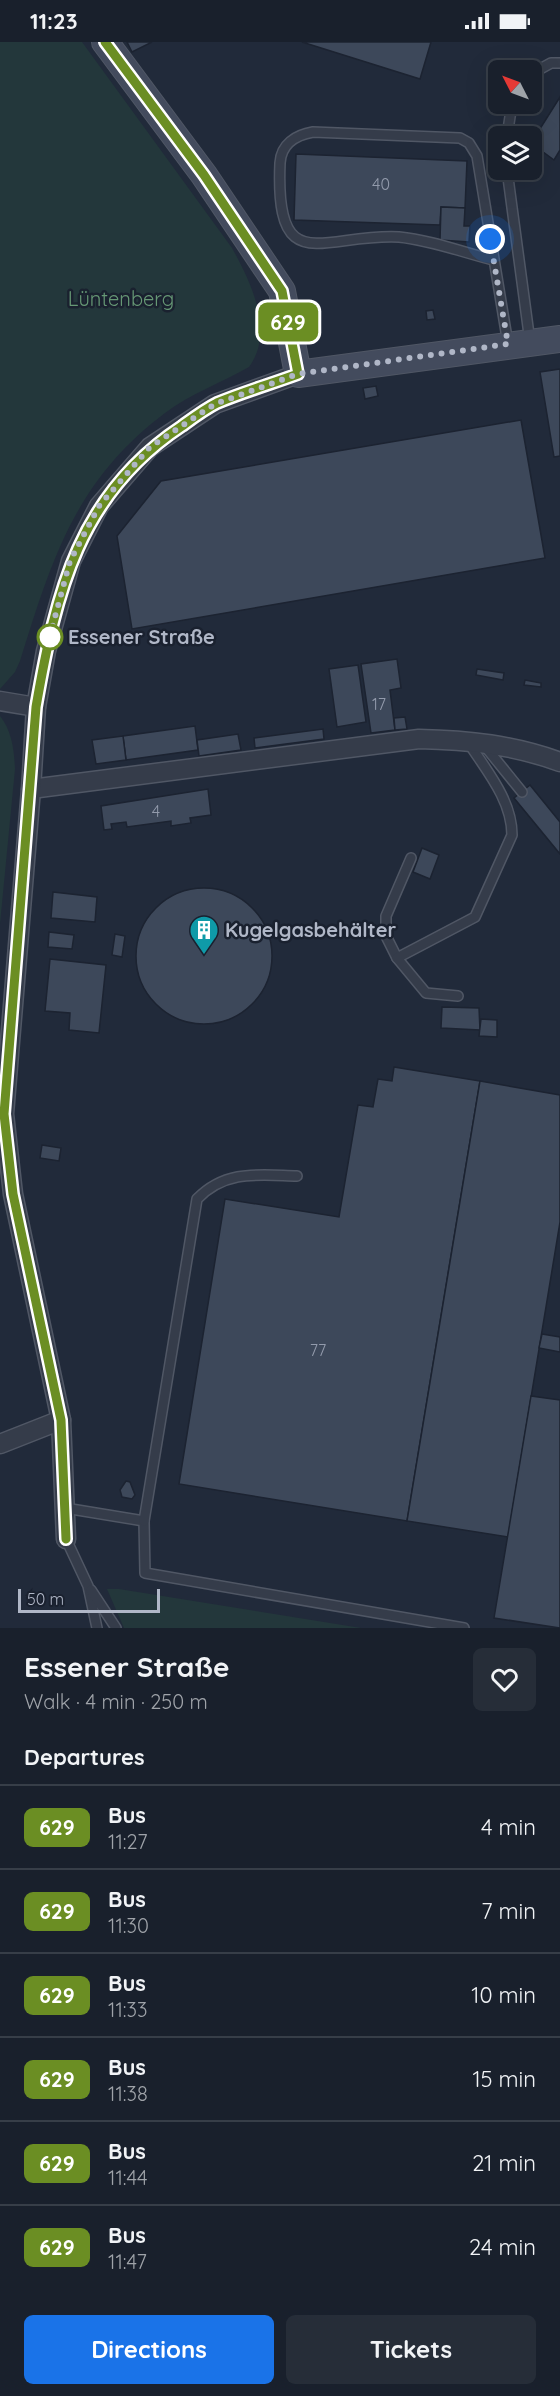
<!DOCTYPE html>
<html lang="en">
<head>
<meta charset="utf-8">
<style>
  :root { --surface:#19202c; --page:#262d38; --text:#f1f3f6; --muted:#9fa3a9; --line:#373e48; --accent:#1a73e8 }
  body { margin:0; font-family:Quicksand,sans-serif; background:var(--page); color:var(--text); height:100vh; display:flex; flex-direction:column; font-size:22px; white-space:nowrap }
  * { box-sizing:border-box; margin:0 }
  p { font-size:20px; color:var(--muted) }
  .icon { flex:none; width:33px; height:33px; fill:none; stroke:currentColor; stroke-width:2; stroke-linecap:round; stroke-linejoin:round }
  .map { position:relative; height:1586px; overflow:hidden }
  .panel { display:flex; flex-direction:column; background:var(--surface); flex:1 }
  .panel>* { flex:none }
  .badge { padding:0 12px; border-radius:9px; font-size:21px; line-height:39px }
  .needle { width:39px; rotate:312deg }
  .buttons { position:absolute; left:488px; top:18px; display:grid; gap:12px }
  .buttons a { display:grid; place-items:center; width:54px; height:54px; border-radius:9px; background:var(--surface); box-shadow:0 6px 24px #0002,0 0 0 2px var(--line); font-size:30px }
  .scale { position:absolute; left:18px; bottom:15px; width:142px; box-sizing:border-box; padding-left:6px; border:3px solid #b0b7c7; border-top:0; font-size:16px; line-height:21px; white-space:nowrap; color:#b0b7c7; -webkit-text-stroke:4px #1a212f; paint-order:stroke }
  .you { position:absolute; width:30px; height:30px; margin:-15px; border:4px solid #fff; border-radius:50%; background:#1a73e8; box-shadow:0 0 0 9px #1a73e833 }
  .map>.badge { position:absolute; translate:-50% -50%; box-shadow:0 0 0 3px #fff }
  h2 { padding:0 24px; font-size:22px; line-height:54px }
  .round { display:grid; place-items:center; flex:none; width:63px; height:63px; border-radius:9px; background:var(--page) }
  .summary { display:flex; align-items:center; justify-content:space-between; height:102px; padding:0 24px }
  h1 { font-size:28px; font-weight:700; line-height:45px }
  .primary-button { display:flex; gap:12px; margin-top:auto; padding:12px 24px }
  .primary-button a { flex:1; height:69px; border-radius:9px; background:var(--accent); color:#fff; font-size:24px; font-weight:700; line-height:69px; text-align:center }
  .primary-button a+a { background:var(--page); color:var(--text) }
  ul { padding:0; list-style:none }
  li { display:flex; align-items:center; gap:18px; height:84px; padding:0 24px; border-top:2px solid var(--line) }
  li div { flex:1 }
  li b { display:block; font-size:22px }
  li em { font-style:normal }
  li .badge { min-width:66px; font-weight:700; text-align:center }
  .status { display:flex; justify-content:space-between; align-items:center; height:42px; padding:0 30px; background:var(--surface); direction:ltr }
  .status svg { height:16px; fill:currentColor }
  .map>svg:first-child { display:block }
</style>
</head>
<body>
<div class="status"><b>11:23</b><svg viewBox="0 0 49 12"><path d="M0 12V9h3v3zM5 12V6h3v6zM10 12V3h3v9zM15 12V0h3v12zM26 1h20v11H26zM47 4h2v5h-2z"/></svg></div>
<div class="map">
<svg width="560" height="1586" viewBox="0 0 560 1586">
  <rect width="100%" height="100%" fill="#212a3a"/>
  <g fill="#23373b">
    <path d="M0,0H82L232,206C251,240 275,290 249,325C221,341 190,352 165,371C75,439 52,517 20,619L15,630L0,647Z"/>
    <path d="M0,674C12,689 14,708 15,727L0,882Z"/>
    <polygon points="107,1547 119,1547 361,1586 124,1586"/>
  </g>
  <g fill="#3d485a" stroke="#1c2331" stroke-width="1.5">
    <polygon points="127,0 152,0 132,10"/>
    <polygon points="302,0 431,0 420,37"/>
    <polygon points="560,55 560,108 554,118 531,101"/>
    <polygon points="296,112 467,119 465,166 441,165 440,183 294,178"/>
    <polygon points="441,165 465,166 464,184 470,184 469,200 440,198"/>
    <polygon points="433,268 435,277 427,278 426,269"/>
    <polygon points="560,327 560,414 554,415 540,330"/>
    <polygon points="376,344 378,354 365,357 363,346"/>
    <polygon points="521,378 545,516 132,587 117,494 161,439"/>
    <polygon points="397,617 401,646 390,648 395,688 371,691 361,622"/>
    <polygon points="358,623 366,680 337,685 329,627"/>
    <polygon points="477,627 504,631 503,638 476,633"/>
    <polygon points="525,638 541,641 541,645 524,643"/>
    <polygon points="405,675 407,687 395,688 394,676"/>
    <polygon points="195,684 198,708 126,718 123,694"/>
    <polygon points="323,687 324,697 255,706 254,696"/>
    <polygon points="238,692 241,708 199,714 197,698"/>
    <polygon points="123,694 126,718 96,722 92,698"/>
    <polygon points="530,743 560,780 560,812 514,756"/>
    <polygon points="208,747 211,773 190,776 191,781 171,784 171,779 127,785 126,780 111,782 112,787 104,788 101,764"/>
    <polygon points="422,806 439,813 430,837 413,830"/>
    <circle cx="204" cy="914" r="68"/>
    <polygon points="53,850 97,855 95,880 51,876"/>
    <polygon points="49,890 74,893 72,907 48,905"/>
    <polygon points="115,892 125,894 122,915 112,913"/>
    <polygon points="50,917 106,923 99,991 69,988 70,971 45,969"/>
    <polygon points="442,965 479,966 480,988 441,986"/>
    <polygon points="481,977 497,978 497,995 479,994"/>
    <polygon points="394,1025 480,1039 407,1479 179,1442 225,1157 339,1175 358,1063 373,1065 378,1037 392,1039"/>
    <polygon points="480,1039 560,1053 560,1180 508,1495 407,1479"/>
    <polygon points="42,1103 61,1106 59,1119 40,1116"/>
    <polygon points="542,1292 560,1295 560,1310 539,1306"/>
    <polygon points="531,1354 560,1358 560,1586 494,1576"/>
    <polygon points="126,1439 130,1440 135,1453 132,1457 122,1455 120,1448"/>
  </g>
  <g fill="none" stroke-linecap="round" stroke-linejoin="round">
    <g stroke="#505765" stroke-width="12">
      <g id="lane">
        <polyline points="531,32 551,21 560,21"/>
        <polyline points="507,94 512,62"/>
        <polyline points="507,128 530,300"/>
        <path d="M493,218C462,210 430,198 399,195C323,191 275,239 280,121C281,102 296,93 313,90L460,96L469,101L477,114L508,302"/>
        <polyline points="484,703 522,750"/>
        <polyline points="397,916 386,894 386,874 411,816"/>
        <path d="M458,954L426,951L397,916L475,875L512,793C512,758 486,728 468,700"/>
        <polyline points="65,1466 144,1479 145,1531 464,1586"/>
        <path d="M144,1479L197,1157C226,1127 260,1133 297,1134"/>
        <polyline points="66,1497 88,1544 97,1586"/>
        <polyline points="91,1548 116,1586"/>
      </g>
    </g>
    <g stroke="#505765" stroke-width="21">
      <g id="street">
        <polyline points="0,659 36,665"/>
        <path d="M31,747L419,697C468,698 514,703 560,720"/>
        <polyline points="0,1402 61,1378"/>
        <polyline points="66,1497 61,1378 13,1152 4,1072 31,747 36,665 46,609 71,519 99,464 150,405 215,362 298,332"/>
      </g>
    </g>
    <g stroke="#505765" stroke-width="28">
      <polyline id="secondary" points="105,0 204,133 282,249 298,332 560,297"/>
    </g>
    <use href="#lane" stroke="#353c4a" stroke-width="9"/>
    <use href="#street" stroke="#353c4a" stroke-width="18"/>
    <use href="#secondary" stroke="#434b5d" stroke-width="26"/>
  </g>
  <g fill="none" stroke-linecap="round" stroke-linejoin="round">
    <g stroke="#fff" stroke-width="14">
      <path id="line" d="M66,1497L61,1378L13,1152L4,1072L36,665C56,550 79,452 182,384C193,376 205,367 217,361C243,350 271,342 298,332L282,249L204,133L105,0"/>
    </g>
    <use href="#line" stroke="#6b8e23" stroke-width="9"/>
    <polyline stroke="#b0b7c7" stroke-width="6" stroke-dasharray="0 10.8" points="50,595 47,605 70,519 99,464 150,405 215,362 298,332 508,302 490,197"/>
  </g>
  <defs>
    <g id="building-pin" transform="scale(1.5)"><path d="M0 17L-7.5 6A9.5 9.5 0 1 1 7.5 6Z" fill="#0f9aa8" stroke="#1a212f"/><path d="M-4-6H4V6H1V3H-1V6H-4ZM-2.5-4.3h1.7v1.8h-1.7ZM.8-4.3h1.7v1.8H.8ZM-2.5-1h1.7V.8h-1.7ZM.8-1h1.7V.8H.8Z" fill="#fff"/></g>
  </defs>
  <g fill-rule="evenodd">
    <use href="#building-pin" x="204" y="888"/>
  </g>
  <circle fill="#fff" stroke="#6b8e23" stroke-width="3" cx="50" cy="595" r="12"/>
  <g text-anchor="middle" stroke-width="5" stroke-linejoin="round" paint-order="stroke">
    <g font-size="16" fill="#939bac">
      <text x="381" y="148">40</text>
      <text x="379" y="668">17</text>
      <text x="156" y="775">4</text>
      <text x="318" y="1314">77</text>
    </g>
    <g font-size="20" fill="#669875" stroke="#1a212f">
      <text x="121" y="264">Lüntenberg</text>
    </g>
    <g font-size="20" font-weight="bold" fill="#b0b7c7" stroke="#1a212f" text-anchor="start">
      <text x="68" y="602">Essener Straße</text>
    </g>
    <g font-size="20" font-weight="bold" fill="#b0b7c7" stroke="#1a212f" text-anchor="start">
      <text x="225" y="895">Kugelgasbehälter</text>
    </g>
  </g>
</svg>
<div class="buttons">
<a><svg class="needle" viewBox="-14 -14 28 28"><path d="M0-13l5 13h-10z" fill="#e53935"/><path d="M0 13l5-13h-10z" fill="#9fa3a9"/></svg></a>
<a><svg class="icon" aria-label="layers" viewBox="0 0 24 24"><path d="M12 4l9 5-9 5-9-5zM3 14l9 5 9-5"/></svg></a>
</div>
<div class="scale">50 m</div>
<div class="you" style="left:490px;top:197px"></div>
<b class="badge" style="left:288px;top:280px;background:#6b8e23;color:#fff">629</b>
</div>
<section class="panel">
<div class="summary"><div><h1>Essener Straße</h1><p>Walk · 4 min · 250 m</p></div><a class="round"><svg class="icon" aria-label="heart" viewBox="0 0 24 24"><path d="M12 20l-8-8c-3-5 5-10 8-4 3-6 11-1 8 4z"/></svg></a></div>
<h2>Departures</h2>
<ul>
<li><span class="badge" style="background:#6b8e23;color:#fff">629</span><div><b>Bus</b><p>11:27</p></div><em>4 min</em></li>
<li><span class="badge" style="background:#6b8e23;color:#fff">629</span><div><b>Bus</b><p>11:30</p></div><em>7 min</em></li>
<li><span class="badge" style="background:#6b8e23;color:#fff">629</span><div><b>Bus</b><p>11:33</p></div><em>10 min</em></li>
<li><span class="badge" style="background:#6b8e23;color:#fff">629</span><div><b>Bus</b><p>11:38</p></div><em>15 min</em></li>
<li><span class="badge" style="background:#6b8e23;color:#fff">629</span><div><b>Bus</b><p>11:44</p></div><em>21 min</em></li>
<li><span class="badge" style="background:#6b8e23;color:#fff">629</span><div><b>Bus</b><p>11:47</p></div><em>24 min</em></li>
</ul>
<div class="primary-button"><a>Directions</a><a>Tickets</a></div>
</section>
</body>
</html>
